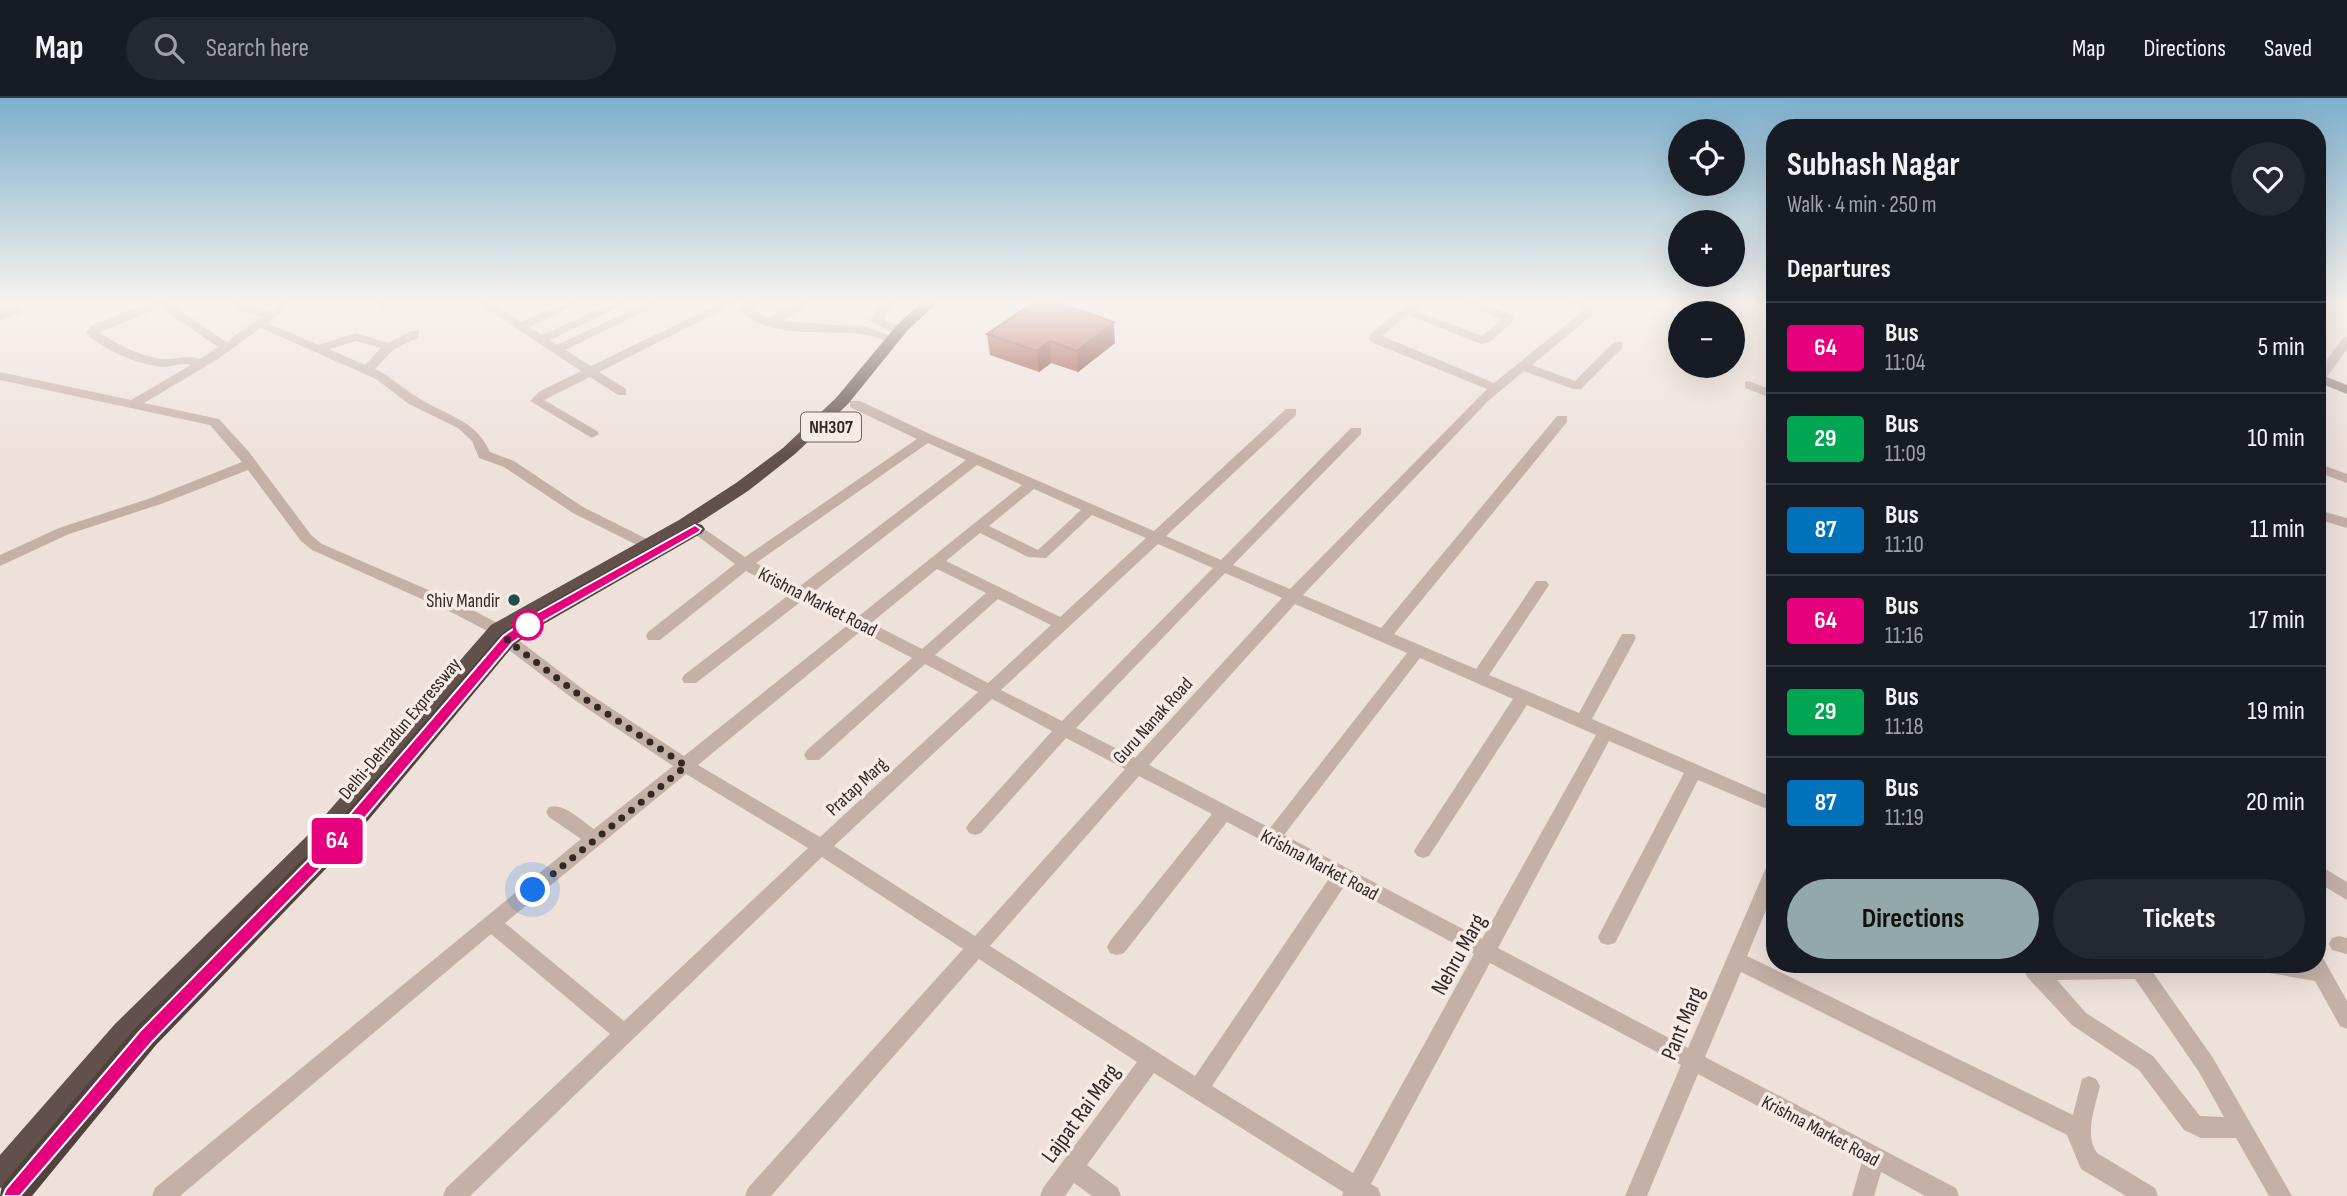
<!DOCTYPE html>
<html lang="en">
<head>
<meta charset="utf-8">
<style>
  :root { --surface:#171b24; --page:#242831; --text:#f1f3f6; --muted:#9ea1a6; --line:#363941; --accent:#93a9a9 }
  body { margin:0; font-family:"Sofia Sans Condensed",sans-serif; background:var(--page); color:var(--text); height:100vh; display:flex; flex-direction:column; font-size:26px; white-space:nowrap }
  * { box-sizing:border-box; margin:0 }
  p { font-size:23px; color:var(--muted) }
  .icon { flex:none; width:38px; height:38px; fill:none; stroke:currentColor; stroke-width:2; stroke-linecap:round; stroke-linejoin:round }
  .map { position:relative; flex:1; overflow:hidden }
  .sheet { position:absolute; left:1766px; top:21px; width:560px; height:854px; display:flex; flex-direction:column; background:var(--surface); border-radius:28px; box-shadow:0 7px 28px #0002 }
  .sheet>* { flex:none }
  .badge { padding:0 14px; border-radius:5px; font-size:24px; line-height:46px }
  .fabs { position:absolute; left:1668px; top:21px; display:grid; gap:14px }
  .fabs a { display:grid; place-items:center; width:77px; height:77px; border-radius:50%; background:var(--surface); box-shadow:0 7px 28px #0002; font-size:35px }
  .you { position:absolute; width:35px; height:35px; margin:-18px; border:5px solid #fff; border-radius:50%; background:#1a73e8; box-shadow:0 0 0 10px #1a73e833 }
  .map>.badge { position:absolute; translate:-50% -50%; box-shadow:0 0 0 4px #fff }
  h2 { padding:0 21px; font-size:26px; line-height:63px }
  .round { display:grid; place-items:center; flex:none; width:74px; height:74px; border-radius:37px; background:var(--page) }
  .headline { display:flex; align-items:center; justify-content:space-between; height:119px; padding:0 21px }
  h1 { font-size:33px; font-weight:700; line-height:52px }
  .action { display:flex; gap:14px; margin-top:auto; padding:14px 21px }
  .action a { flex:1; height:80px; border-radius:42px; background:var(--accent); color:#111; font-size:28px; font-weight:700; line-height:80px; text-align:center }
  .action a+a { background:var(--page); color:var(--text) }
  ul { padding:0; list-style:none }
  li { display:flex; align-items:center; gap:21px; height:91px; padding:0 21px; border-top:2px solid var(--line) }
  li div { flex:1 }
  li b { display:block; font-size:26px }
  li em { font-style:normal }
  li .badge { min-width:77px; font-weight:700; text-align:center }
  header { display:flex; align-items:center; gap:42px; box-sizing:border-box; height:98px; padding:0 35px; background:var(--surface); border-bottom:2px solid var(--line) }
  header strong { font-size:33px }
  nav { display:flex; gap:38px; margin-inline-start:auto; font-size:24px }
  .search { width:490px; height:63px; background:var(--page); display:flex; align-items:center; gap:18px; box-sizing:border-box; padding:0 24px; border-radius:38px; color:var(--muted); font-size:26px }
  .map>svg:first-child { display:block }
</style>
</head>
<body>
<header>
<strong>Map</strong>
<div class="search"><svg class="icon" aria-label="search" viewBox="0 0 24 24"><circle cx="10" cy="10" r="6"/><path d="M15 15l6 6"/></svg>Search here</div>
<nav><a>Map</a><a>Directions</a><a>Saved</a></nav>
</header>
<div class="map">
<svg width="2347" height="1098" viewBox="0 0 2347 1098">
  <rect width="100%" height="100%" fill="#eee1da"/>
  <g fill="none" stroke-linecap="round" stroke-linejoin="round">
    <g fill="#c4b0a7" fill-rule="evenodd">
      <path d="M153,203H167L226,244L261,219L237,212L226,203H239L269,213L283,203H297L268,225L318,247L356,235L388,245L411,233H419V239L393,252L375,271C390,278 402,290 417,299C444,317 476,321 490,354L514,363L583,409L653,444L655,447L653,450H643L573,415L504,369L479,360L472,343L458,330L409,306L376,281L261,230L218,261L144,305L219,321L249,354L311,437L322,446L463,507L503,528L513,538L588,595L684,658L849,526L803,502L696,585H684L682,581L684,577L790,496L746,473L660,542H648L646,538L648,534L735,466L688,431L695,426L700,428L745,459L917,341L850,309V303H860L932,337L1154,433L1286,311H1296V317L1166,438L1221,462L1351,330H1361V336L1233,467L1290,491L1487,291L1371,244L1369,241L1372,234L1412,203H1425L1415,212L1482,238L1501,222L1459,203H1475L1513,218V224L1490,244L1481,246L1408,217L1382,238L1494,285L1582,214L1565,203H1581L1591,208L1592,217L1532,267L1575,283L1614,244H1622V250L1581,291H1573L1524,273L1488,303L1303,497L1381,530L1557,318H1567V324L1394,536L1476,571L1536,483H1546L1549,487L1489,577L1579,615L1622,536H1634L1636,540L1592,621L1774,700V714L1698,682L1615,845L1608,847L1601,845L1598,839L1601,833L1684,675L1609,643L1498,850L1688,950L1765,772L1767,767L1774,765V793L1747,858L2073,1017L2082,981L2089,978L2096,981L2100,988C2095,1010 2084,1036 2097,1055L2155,1090L2158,1098H2126L2081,1071L2067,1037L1741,874L1705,959L1956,1090L1959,1098H1925L1881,1074L1874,1098H1852L1862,1064L1698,976L1647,1098H1625L1681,967L1490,865L1371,1086L1378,1090L1381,1098H1342L1343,1094L1154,975L1087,1067L1118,1090L1121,1098H1092L1074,1085L1065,1098H1040L1043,1090L1137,964L979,861L771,1098H745L748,1090L963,851L822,759L470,1098H443L446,1090L610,936L491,836L180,1098H152L155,1090L581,741L549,719L546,714L549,709C563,704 582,723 594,731L673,668L576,603L501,546L493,536L453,515L312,452L301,443L248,372L161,406L69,436L0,468V457L59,430L151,400L242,364L210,327L0,282V274L131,302L191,267C181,264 173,269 163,269C139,267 103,252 86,235L92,227ZM161,210L218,249L200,261C183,256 175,263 161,261C140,258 116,246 99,234ZM356,243L381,250L365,267L329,251ZM928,345L966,362L800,488L756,465ZM977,367L1022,387L859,518L812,495ZM1034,391L1081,412L1038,452L989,428ZM1092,417L1146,440L1060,519L946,463L980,435L1028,459L1046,460ZM1158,446L1213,470L1062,623L1001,592ZM937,471L986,495L922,551L871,525ZM1225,475L1282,500L1135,660L1076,630ZM998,501L1051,527L988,585L935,557ZM1295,506L1407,555L1270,730L1149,667ZM861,533L912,560L807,652L804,657L807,662H819L925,566L978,594L820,739L698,667ZM1420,560L1513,601L1417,748L1414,753L1417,758L1423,760L1429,758L1527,607L1596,637L1482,841L1284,737ZM992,601L1052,633L969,725L966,730L969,735L975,737L981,735L1066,640L1125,671L975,838L834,748ZM686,676L808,750L624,923L505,825ZM1139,678L1212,716L1110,843L1107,849L1110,855L1117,857L1124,855L1227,724L1330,779L1195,978L990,848ZM1345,787L1474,856L1353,1075L1212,988Z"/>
      <polygon points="373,203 386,203 394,210 392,212 384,212"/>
      <polygon points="475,203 489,203 521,224 569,203 585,203 529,229 542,237 616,203 632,203 550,242 557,247 650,203 666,203 565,252 591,268 725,203 740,203 599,274 626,291 626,297 618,297 590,279 544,302 597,333 599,336 592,340 530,303 540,293 581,273"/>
      <path d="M749,203H765L752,211L769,220L802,203H817L781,223L867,229L899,241L893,245C884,242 875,238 866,237C826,230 768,244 738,210Z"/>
      <polygon points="886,203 900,203 887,214 883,222 904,230 904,236 896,236 870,223 878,210"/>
      <polygon points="19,208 23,210 23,214 0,223 0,215"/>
      <polygon points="2347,239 2347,251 2324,283 2317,283 2317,275 2343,240"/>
      <polygon points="1749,283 1774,293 1774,301 1745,290 1745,284"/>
      <polygon points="2317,328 2324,330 2324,336 2317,336"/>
      <polygon points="2317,365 2347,376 2347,385 2317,374"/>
      <polygon points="2317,412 2347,420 2347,430 2317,421"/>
      <polygon points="2317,766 2347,784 2347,802 2317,784"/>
      <polygon points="2339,838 2347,840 2347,856 2332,852 2329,846 2332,840"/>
      <polygon points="2317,858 2323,860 2347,903 2347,931 2340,928 2315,883 2269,875 2262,872 2259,866 2317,866"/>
      <path d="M2020,866H2147L2213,960L2292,1098H2269L2236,1040H2201L2184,1032L2139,972L2072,927L2028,880ZM2135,881L2199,974L2224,1019L2200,1018L2153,958L2086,915L2057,882Z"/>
    </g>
    <polygon fill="#988079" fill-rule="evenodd" points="2317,275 2347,287 2347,296 2317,284"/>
    <polygon fill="#62504c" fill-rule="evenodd" points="923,203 939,203 907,233 848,306 795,356 748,393 691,430 505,537 323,750 133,942 10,1086 0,1090 0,1057 115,926 307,738 491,527 679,422 736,385 783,350 836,300 897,227"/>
    <polygon fill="#52423f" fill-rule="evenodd" points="695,425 702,427 705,431 702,435 542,527 514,547 341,755 156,947 32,1098 0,1098 2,1087 136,929 323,741 500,537 528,517"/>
  </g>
  <polygon fill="#9e4c43" points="987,236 1115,245 1078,274 1051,265 1039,274 990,257"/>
  <g fill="#813e37">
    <polygon points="1114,224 1115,245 1078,274 1077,253"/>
    <polygon points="1050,243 1051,265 1039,274 1037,253"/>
  </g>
  <polygon fill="#b8584e" stroke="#813e37" stroke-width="2" points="1036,203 1054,203 1114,224 1077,253 1050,243 1037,253 987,236"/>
  <linearGradient id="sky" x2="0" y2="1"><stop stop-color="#7dafcc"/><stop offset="0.57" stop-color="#f7f2ee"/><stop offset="1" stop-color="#f7f2ee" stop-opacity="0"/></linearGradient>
  <rect width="2347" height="357" fill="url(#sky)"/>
  <polygon fill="#e6007e" stroke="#fff" stroke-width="2" points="695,427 701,431 699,434 540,525 512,545 337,753 152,944 20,1098 3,1098 6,1091 140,933 326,744 503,538 530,519"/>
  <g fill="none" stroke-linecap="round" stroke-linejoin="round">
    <polyline stroke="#322927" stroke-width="7" stroke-dasharray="0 12.6" points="528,527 507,542 582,599 686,668 533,792"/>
  </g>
  <circle fill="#214e4b" stroke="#f6ece5" stroke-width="2.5" cx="514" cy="502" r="7"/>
  <circle fill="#fff" stroke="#e6007e" stroke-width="3.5" cx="528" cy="527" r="14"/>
  <g text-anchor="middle" stroke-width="7" stroke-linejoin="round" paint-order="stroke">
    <rect fill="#f6ece5" stroke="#6d6460" stroke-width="2" x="801" y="314.5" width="60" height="29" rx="5"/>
    <g font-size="18" font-weight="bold" fill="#322927">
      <text x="831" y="335">NH307</text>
    </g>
    <g font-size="19" fill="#322927" stroke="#f6ece5" text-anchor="end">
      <text x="500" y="509">Shiv Mandir</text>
    </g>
    <g font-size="19" fill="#322927" stroke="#f6ece5">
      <text transform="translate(818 503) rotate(27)" y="7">Krishna Market Road</text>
      <text transform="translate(1152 622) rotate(-48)" y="7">Guru Nanak Road</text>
      <text transform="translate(399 630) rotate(-50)" y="7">Delhi-Dehradun Expressway</text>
      <text transform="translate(856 688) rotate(-43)" y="7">Pratap Marg</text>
      <text transform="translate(1320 766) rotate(28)" y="7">Krishna Market Road</text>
      <text transform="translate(1821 1032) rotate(28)" y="7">Krishna Market Road</text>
    </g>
    <g font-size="23" fill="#322927" stroke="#f6ece5">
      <text transform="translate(1458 856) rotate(-61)" y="8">Nehru Marg</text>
      <text transform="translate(1682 925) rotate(-67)" y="8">Pant Marg</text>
      <text transform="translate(1080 1015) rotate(-54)" y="8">Lajpat Rai Marg</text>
    </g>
  </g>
</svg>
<div class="fabs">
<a><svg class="icon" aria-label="locate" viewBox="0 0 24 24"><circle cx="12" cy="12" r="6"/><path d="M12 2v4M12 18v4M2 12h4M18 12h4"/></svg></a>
<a>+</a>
<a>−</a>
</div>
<div class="you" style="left:533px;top:792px"></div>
<b class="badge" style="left:337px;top:743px;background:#e6007e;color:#fff">64</b>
<section class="sheet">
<div class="headline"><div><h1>Subhash Nagar</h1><p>Walk · 4 min · 250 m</p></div><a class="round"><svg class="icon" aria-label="heart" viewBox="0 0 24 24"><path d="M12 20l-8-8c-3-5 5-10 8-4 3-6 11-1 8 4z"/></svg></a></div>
<h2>Departures</h2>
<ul>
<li><span class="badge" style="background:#e6007e;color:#fff">64</span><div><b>Bus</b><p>11:04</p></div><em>5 min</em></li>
<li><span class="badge" style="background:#00a651;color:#fff">29</span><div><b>Bus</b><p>11:09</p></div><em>10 min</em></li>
<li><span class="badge" style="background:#0072bc;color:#fff">87</span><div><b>Bus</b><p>11:10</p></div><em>11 min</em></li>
<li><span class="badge" style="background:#e6007e;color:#fff">64</span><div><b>Bus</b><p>11:16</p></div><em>17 min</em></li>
<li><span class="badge" style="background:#00a651;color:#fff">29</span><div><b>Bus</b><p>11:18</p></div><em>19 min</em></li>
<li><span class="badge" style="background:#0072bc;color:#fff">87</span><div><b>Bus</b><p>11:19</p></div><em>20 min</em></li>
</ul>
<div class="action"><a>Directions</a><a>Tickets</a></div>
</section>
</div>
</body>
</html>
